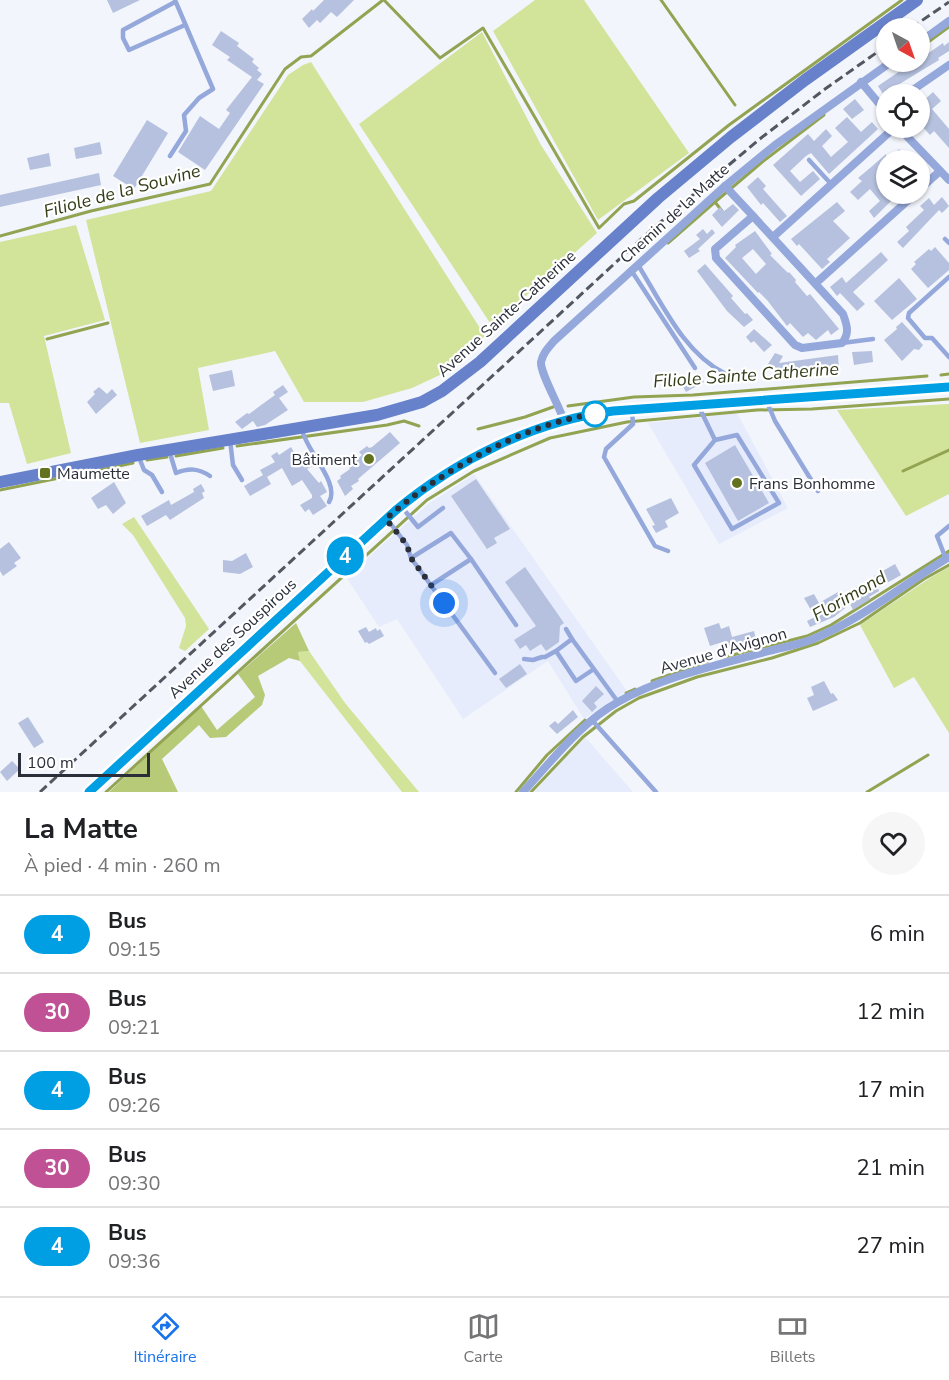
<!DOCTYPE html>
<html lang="fr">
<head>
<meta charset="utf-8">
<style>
  :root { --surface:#fff; --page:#f6f6f6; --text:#202124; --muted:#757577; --line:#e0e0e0; --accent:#1a73e8 }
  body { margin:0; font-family:"Nunito Sans",sans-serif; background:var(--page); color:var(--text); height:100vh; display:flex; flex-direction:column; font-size:22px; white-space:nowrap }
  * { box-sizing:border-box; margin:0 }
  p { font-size:20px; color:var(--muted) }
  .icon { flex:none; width:33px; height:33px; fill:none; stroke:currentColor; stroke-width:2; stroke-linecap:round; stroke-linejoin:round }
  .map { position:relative; height:792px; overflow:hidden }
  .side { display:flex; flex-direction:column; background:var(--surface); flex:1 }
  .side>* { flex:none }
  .badge { padding:0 12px; border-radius:20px; font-size:21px; line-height:39px }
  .needle { width:39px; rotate:140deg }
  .tools { position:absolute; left:876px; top:18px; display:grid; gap:12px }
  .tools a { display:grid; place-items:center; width:54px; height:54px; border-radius:50%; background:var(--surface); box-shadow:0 2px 4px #0004; font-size:30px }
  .scale { position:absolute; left:18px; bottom:15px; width:132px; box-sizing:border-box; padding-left:6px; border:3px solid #2a2f3a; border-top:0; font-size:16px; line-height:21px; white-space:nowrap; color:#2a2f3a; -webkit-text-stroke:4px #fff; paint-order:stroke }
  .you { position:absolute; width:30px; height:30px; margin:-15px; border:4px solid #fff; border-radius:50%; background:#1a73e8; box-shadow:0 0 0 9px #1a73e833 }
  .map>.badge { position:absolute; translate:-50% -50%; box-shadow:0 0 0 3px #fff }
  .round { display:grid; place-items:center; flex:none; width:63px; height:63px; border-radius:32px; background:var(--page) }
  .overview { display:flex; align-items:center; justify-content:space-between; height:102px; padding:0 24px }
  h1 { font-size:28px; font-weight:700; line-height:45px }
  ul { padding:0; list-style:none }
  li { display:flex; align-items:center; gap:18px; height:78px; padding:0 24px; border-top:2px solid var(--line) }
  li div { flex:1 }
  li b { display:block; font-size:22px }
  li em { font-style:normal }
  li .badge { min-width:66px; font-weight:700; text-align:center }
  .tabs { display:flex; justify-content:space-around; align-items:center; height:84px; border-top:2px solid var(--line); background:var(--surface); font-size:16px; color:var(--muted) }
  .tabs a { display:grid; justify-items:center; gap:3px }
  .tabs .current { color:var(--accent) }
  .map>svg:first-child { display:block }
</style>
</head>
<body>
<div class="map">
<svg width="949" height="792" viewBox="0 0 949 792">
  <rect width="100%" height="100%" fill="#f2f5fb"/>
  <g fill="#e6ecfb">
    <polygon points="737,413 788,508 719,544 648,423"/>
    <polygon points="474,474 627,691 584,719 548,661 463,719 397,619 379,627 346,577 427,505"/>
    <polygon points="585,737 633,792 534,792"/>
  </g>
  <g fill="#d2e39a">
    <polygon points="535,0 584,0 689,153 598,220 493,31"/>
    <polygon points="482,32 541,145 597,233 492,326 359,124"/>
    <polygon points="311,62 485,336 442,374 412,388 363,402 304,402 275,351 198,368 209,430 140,443 86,220 211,191 288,75 303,65"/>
    <polygon points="76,225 105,320 44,336 71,453 27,464 9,403 0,403 0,242"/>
    <polygon points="949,404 949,494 906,516 837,410"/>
    <polygon points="134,517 209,629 185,651 179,648 186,626 185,618 133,535 122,524"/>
    <polygon points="949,567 949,733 914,677 894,688 860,625 930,578"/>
    <polygon points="309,651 345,703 419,792 402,792 300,661 298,652"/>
  </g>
  <polygon fill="#b7ca77" points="296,623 309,651 298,652 300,661 289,658 258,676 265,695 262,705 226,737 210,738 199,725 162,759 178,792 109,792 201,706 217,730 255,697 238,674"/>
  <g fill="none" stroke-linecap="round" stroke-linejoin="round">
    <g stroke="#92a351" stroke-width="3">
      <polyline points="384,0 440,58 483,28 599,228 624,204 634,201 729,125 902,0"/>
      <polyline points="661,0 735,105"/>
      <polyline points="920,48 949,27"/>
      <polyline points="891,67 899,62"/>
      <polyline points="715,202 761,163 824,115"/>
      <polyline points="0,236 91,211 210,184 285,69 301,57 311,56 383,0"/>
      <polyline points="668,243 715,202 722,211"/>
      <polyline points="47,339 108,323"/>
      <polyline points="941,375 949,374"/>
      <polyline points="568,406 634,397 693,395 927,376"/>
      <polyline points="478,429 525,417 553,407"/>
      <polyline points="237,446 387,425 404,421 419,426"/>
      <polyline points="176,456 223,448"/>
      <polyline points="147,460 167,457"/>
      <polyline points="903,471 949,450"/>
      <polyline points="86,473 133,463"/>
      <polyline points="0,490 79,474"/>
      <polyline points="721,658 807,636 831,625 949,551"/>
      <polyline points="652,681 709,661"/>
      <polyline points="626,693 635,689"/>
      <polyline points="106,792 427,500 474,471 550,438 627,422 757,410 812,409 949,399"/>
      <polyline points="516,792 547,755 585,720"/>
      <polyline points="531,792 583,737 616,711 639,698 697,677 772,658 818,643 860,623 924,579 949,565"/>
      <polyline points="867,792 928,755"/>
    </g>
  </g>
  <g fill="#b5c1de" fill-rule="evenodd">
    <polygon points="107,0 140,0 113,13"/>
    <polygon points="324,0 354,0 337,17 331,12 320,23 317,20 309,28 302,19 312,9 313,11"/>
    <polygon points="221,31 239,43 237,46 254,59 252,62 259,68 257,70 262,74 257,80 264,84 205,170 178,152 200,116 219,129 230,113 226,110 252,77 227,60 230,57 212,45"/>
    <polygon points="949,42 949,51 938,58 939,60 883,94 878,86 913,62 920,62 920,59 943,43 944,46"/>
    <polygon points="933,92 941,101 932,109 949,129 949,148 934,131 930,135 920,124 920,104"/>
    <polygon points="855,99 864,110 852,119 843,109"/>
    <polygon points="847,117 861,132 872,122 878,129 829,174 811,153 806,156 790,171 800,182 813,171 820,179 801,196 773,165 808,134 814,141 826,129 832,136 822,146 831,157 848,142 835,128"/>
    <polygon points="147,120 168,133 134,189 113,176"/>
    <polygon points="100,142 102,154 76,159 74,148"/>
    <polygon points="899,149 905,156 900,160 886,160 886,194 898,194 874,218 869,211 880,201 870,189 858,200 850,192 862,181 858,178 870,168 886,154 886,160"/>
    <polygon points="49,153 51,166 30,170 27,158"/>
    <polygon points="99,173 101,185 0,207 0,195"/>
    <polygon points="758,177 766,186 763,189 787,216 780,222 763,203 761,205 747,187"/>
    <polygon points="942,197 949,206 942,213 939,210 903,248 897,242 909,231 906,227 924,210 920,206 929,198 934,205"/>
    <polygon points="837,202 845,211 833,221 850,238 827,259 830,262 822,269 799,244 797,246 791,239"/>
    <polygon points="733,204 739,210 722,227 712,215 720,207 724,211"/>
    <polygon points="703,229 707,234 712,229 715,233 698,249 700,251 689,258 684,251 700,239 696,235"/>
    <path d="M755,231L772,254L770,255L788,273L789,272L796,280L795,282L807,296L810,294L839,329L831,335L828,330L816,340L808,333L803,337L790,323L787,326L767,300L759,292L758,293L725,258L736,247L735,245ZM753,249L766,264L756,274L742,258Z"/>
    <polygon points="935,247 949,263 949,270 928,288 911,269 916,264 914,262 929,249 931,251"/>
    <polygon points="881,252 888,260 853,292 865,304 857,311 843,296 840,293 837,296 830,287 842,277 846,283"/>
    <polygon points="705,264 733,296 731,298 745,314 747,313 753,320 744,327 727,311 697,271"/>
    <polygon points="899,278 917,299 892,320 874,301"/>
    <polygon points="902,322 923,345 919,350 914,349 902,361 884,340 897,329 896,327"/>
    <polygon points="754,329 772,345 764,352 754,341 751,343 746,337"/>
    <polygon points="872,351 873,362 854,365 852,352"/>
    <polygon points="775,353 783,356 779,363 838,355 839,370 828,371 828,369 782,375 775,371 776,368 768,364"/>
    <polygon points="232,370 235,386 213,391 209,375"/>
    <polygon points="699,373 704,382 686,392 681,383"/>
    <polygon points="283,385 288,392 279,398 288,410 265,425 257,427 253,421 242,429 235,422 247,413 249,414 275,395 273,392"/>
    <polygon points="99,387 107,394 112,389 117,395 96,414 87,402 95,394 93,392"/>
    <polygon points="390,432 400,443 358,479 359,481 351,486 353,489 345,496 337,481 341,478 340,476 350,469 349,466 362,455 359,452 367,446 369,448 372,447"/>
    <polygon points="735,445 769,503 738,521 705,463"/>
    <polygon points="291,447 299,461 309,455 315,465 307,469 319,483 321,481 326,490 327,492 320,496 327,506 313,515 309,509 305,512 300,505 312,498 312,495 302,480 292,486 282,468 267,477 271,484 250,496 244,486 263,475 260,470 275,462 271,456 277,452 279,455"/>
    <polygon points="476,479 510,529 494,538 497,543 487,549 451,496"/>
    <polygon points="114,482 126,503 113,514 106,505 98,509 91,498"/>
    <polygon points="201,484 205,491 202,493 204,498 170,520 166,515 147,526 141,516 169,500 171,505 194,492 193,489"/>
    <polygon points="671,498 679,513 665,521 668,527 656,533 652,526 655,525 646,509"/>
    <polygon points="9,542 21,558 14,563 17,566 3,576 0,571 0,549"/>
    <polygon points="246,553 253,567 240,574 223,572 223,560 232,561"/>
    <polygon points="895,564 901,575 878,588 879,591 869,597 871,599 853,610 850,604 834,617 810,627 807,621 815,617 804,598 814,594 819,603 838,592 840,596 857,587 859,591 877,581 874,576"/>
    <polygon points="525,567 564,623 560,626 559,642 546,651 541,644 530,651 526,645 520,649 514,640 536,626 505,582"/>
    <polygon points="719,623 721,629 729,626 732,637 754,631 756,639 728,648 726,641 710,646 704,628"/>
    <polygon points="366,627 369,632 376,628 377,631 380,629 384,636 369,644 367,642 365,643 358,631"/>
    <polygon points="520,664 527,674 506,688 499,679"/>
    <polygon points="824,681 831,694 833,693 838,700 813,711 807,698 814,695 811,687"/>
    <polygon points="596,686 604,694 594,703 597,707 592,712 582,701"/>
    <polygon points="573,710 578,717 557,734 549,726 555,721 558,724"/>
    <polygon points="28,717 44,742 34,748 18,723"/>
    <polygon points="12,761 20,769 7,781 0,772"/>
  </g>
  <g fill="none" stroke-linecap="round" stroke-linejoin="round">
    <g stroke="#95a8db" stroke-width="4.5">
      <polyline points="175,2 123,30 123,38 129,50 185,25"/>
      <polyline points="170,156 186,131 184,115 199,98 213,89 175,0"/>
      <polyline points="809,160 832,185"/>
      <polyline points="945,239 949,243"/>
      <path d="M638,265C662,303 683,352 724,373"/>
      <polyline points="631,270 695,368"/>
      <polyline points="949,277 909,313 908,318 925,338 932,338 949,357"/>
      <polyline points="842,343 873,339"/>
      <polyline points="767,402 775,421 818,491"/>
      <polyline points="699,407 715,440 737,435 779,503 732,529 694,465 715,440"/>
      <polyline points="632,412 633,424 606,449 604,457 655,546 668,551"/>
      <path d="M302,429C305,450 341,483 329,502"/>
      <polyline points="230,440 233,465 242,480"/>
      <path d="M169,450L176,473C189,468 198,468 210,476"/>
      <polyline points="138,455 144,470 152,475 162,492"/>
      <polyline points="401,506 418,527 443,508"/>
      <polyline points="387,519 407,545 411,558 495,673"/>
      <polyline points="411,558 451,533 471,559"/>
      <polyline points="946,559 937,536 949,526"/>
      <polyline points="431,585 471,559 516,625"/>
      <polyline points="566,629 572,639"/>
      <polyline points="524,659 533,660 542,657 545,657 556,651"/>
      <polyline points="594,669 576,681 556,651 572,639 618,702"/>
      <polyline points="592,720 656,792"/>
    </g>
    <g stroke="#95a8db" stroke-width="8">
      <polyline points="920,42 949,21"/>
      <polyline points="861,82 886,112"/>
      <polyline points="907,94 949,65"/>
      <polyline points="899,128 949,180"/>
      <polyline points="725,186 753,216"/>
      <polyline points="920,189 940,171"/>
      <path d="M753,216L843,314C847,325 850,333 842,343L802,348L795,345L716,258L715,249Z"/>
      <polyline points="773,237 894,128"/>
      <polyline points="816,283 915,194"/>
      <path d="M564,421C560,407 540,373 541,362C543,353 548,348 554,341L725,186L775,145L891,62"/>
      <path d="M523,792C552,761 580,723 618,702C664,676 719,665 769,651C783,647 799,645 813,639C862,619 904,584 949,557"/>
    </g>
    <g stroke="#6781cb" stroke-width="12">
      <polyline points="0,482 138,455 377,415 422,402 442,391 480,362 658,198 731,137 805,80 917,0"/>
      <path d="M89,792L401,506C462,458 536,421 613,411L949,387"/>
    </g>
    <g stroke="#535761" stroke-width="3" stroke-dasharray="9 4.5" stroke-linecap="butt">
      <polyline points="911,28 949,2"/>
      <polyline points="40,792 650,231 761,138 825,89 886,46"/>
    </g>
  </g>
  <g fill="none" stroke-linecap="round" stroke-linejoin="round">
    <g stroke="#fff" stroke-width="14">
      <path id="line" d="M89,792L395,511C456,460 534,421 613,411L949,387"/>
    </g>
    <use href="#line" stroke="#009fe3" stroke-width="9"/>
    <path stroke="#2a2f3a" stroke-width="6" stroke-dasharray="0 10.8" d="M444,603L411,558L407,545L386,519C438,472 526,423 595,414"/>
  </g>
  <circle fill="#fff" stroke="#009fe3" stroke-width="3" cx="595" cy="414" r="12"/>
  <g fill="#63721f" stroke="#fff" stroke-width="2">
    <circle cx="369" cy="459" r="6"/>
    <rect x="39" y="467" width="12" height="12" rx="3"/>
    <circle cx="737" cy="483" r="6"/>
  </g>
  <g text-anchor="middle" stroke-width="4.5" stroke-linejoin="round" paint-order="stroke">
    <g font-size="16" fill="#2a2f3a" stroke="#fff">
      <text transform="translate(674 213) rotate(-42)" y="6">Chemin de la Matte</text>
      <text transform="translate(506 313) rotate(-42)" y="6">Avenue Sainte-Catherine</text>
      <text transform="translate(232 638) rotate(-43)" y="6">Avenue des Souspirous</text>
      <text transform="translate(723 650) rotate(-16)" y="6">Avenue d'Avignon</text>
    </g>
    <g font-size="16" fill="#2a2f3a" stroke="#fff" text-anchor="start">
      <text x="357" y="465" text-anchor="end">Bâtiment</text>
      <text x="57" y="479">Maumette</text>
      <text x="749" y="489">Frans Bonhomme</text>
    </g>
    <g font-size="18" font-style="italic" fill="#353d19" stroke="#fff">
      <text transform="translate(122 191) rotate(-15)" y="6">Filiole de la Souvine</text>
      <text transform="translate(746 375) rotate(-4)" y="6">Filiole Sainte Catherine</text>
      <text transform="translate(849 596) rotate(-30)" y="6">Florimond</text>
    </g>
  </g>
</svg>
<div class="tools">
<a><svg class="needle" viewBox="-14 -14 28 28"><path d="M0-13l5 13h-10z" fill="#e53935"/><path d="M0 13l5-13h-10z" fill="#757577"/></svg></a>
<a><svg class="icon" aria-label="locate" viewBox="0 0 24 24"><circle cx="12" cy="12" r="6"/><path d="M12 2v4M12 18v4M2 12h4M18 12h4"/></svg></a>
<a><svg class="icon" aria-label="layers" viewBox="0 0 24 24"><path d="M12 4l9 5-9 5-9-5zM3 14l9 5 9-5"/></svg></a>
</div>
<div class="scale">100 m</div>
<div class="you" style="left:444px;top:603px"></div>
<b class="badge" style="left:345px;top:556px;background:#009fe3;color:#fff">4</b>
</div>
<section class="side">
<div class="overview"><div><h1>La Matte</h1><p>À pied · 4 min · 260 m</p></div><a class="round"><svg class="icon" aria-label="heart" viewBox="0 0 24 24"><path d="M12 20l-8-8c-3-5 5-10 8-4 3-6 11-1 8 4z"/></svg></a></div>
<ul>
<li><span class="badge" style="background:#009fe3;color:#fff">4</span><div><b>Bus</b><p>09:15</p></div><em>6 min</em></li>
<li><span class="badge" style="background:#c15195;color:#fff">30</span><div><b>Bus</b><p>09:21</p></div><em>12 min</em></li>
<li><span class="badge" style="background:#009fe3;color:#fff">4</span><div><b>Bus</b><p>09:26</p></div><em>17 min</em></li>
<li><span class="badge" style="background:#c15195;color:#fff">30</span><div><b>Bus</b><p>09:30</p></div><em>21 min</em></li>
<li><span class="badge" style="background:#009fe3;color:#fff">4</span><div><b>Bus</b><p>09:36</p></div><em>27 min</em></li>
</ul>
</section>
<nav class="tabs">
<a class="current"><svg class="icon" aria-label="directions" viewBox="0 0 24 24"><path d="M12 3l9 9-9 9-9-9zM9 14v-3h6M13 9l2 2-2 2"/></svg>Itinéraire</a>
<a><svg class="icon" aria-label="map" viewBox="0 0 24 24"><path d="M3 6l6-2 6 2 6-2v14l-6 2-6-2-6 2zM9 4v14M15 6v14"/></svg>Carte</a>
<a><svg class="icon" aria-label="tickets" viewBox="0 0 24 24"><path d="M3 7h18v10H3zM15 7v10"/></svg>Billets</a>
</nav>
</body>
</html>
